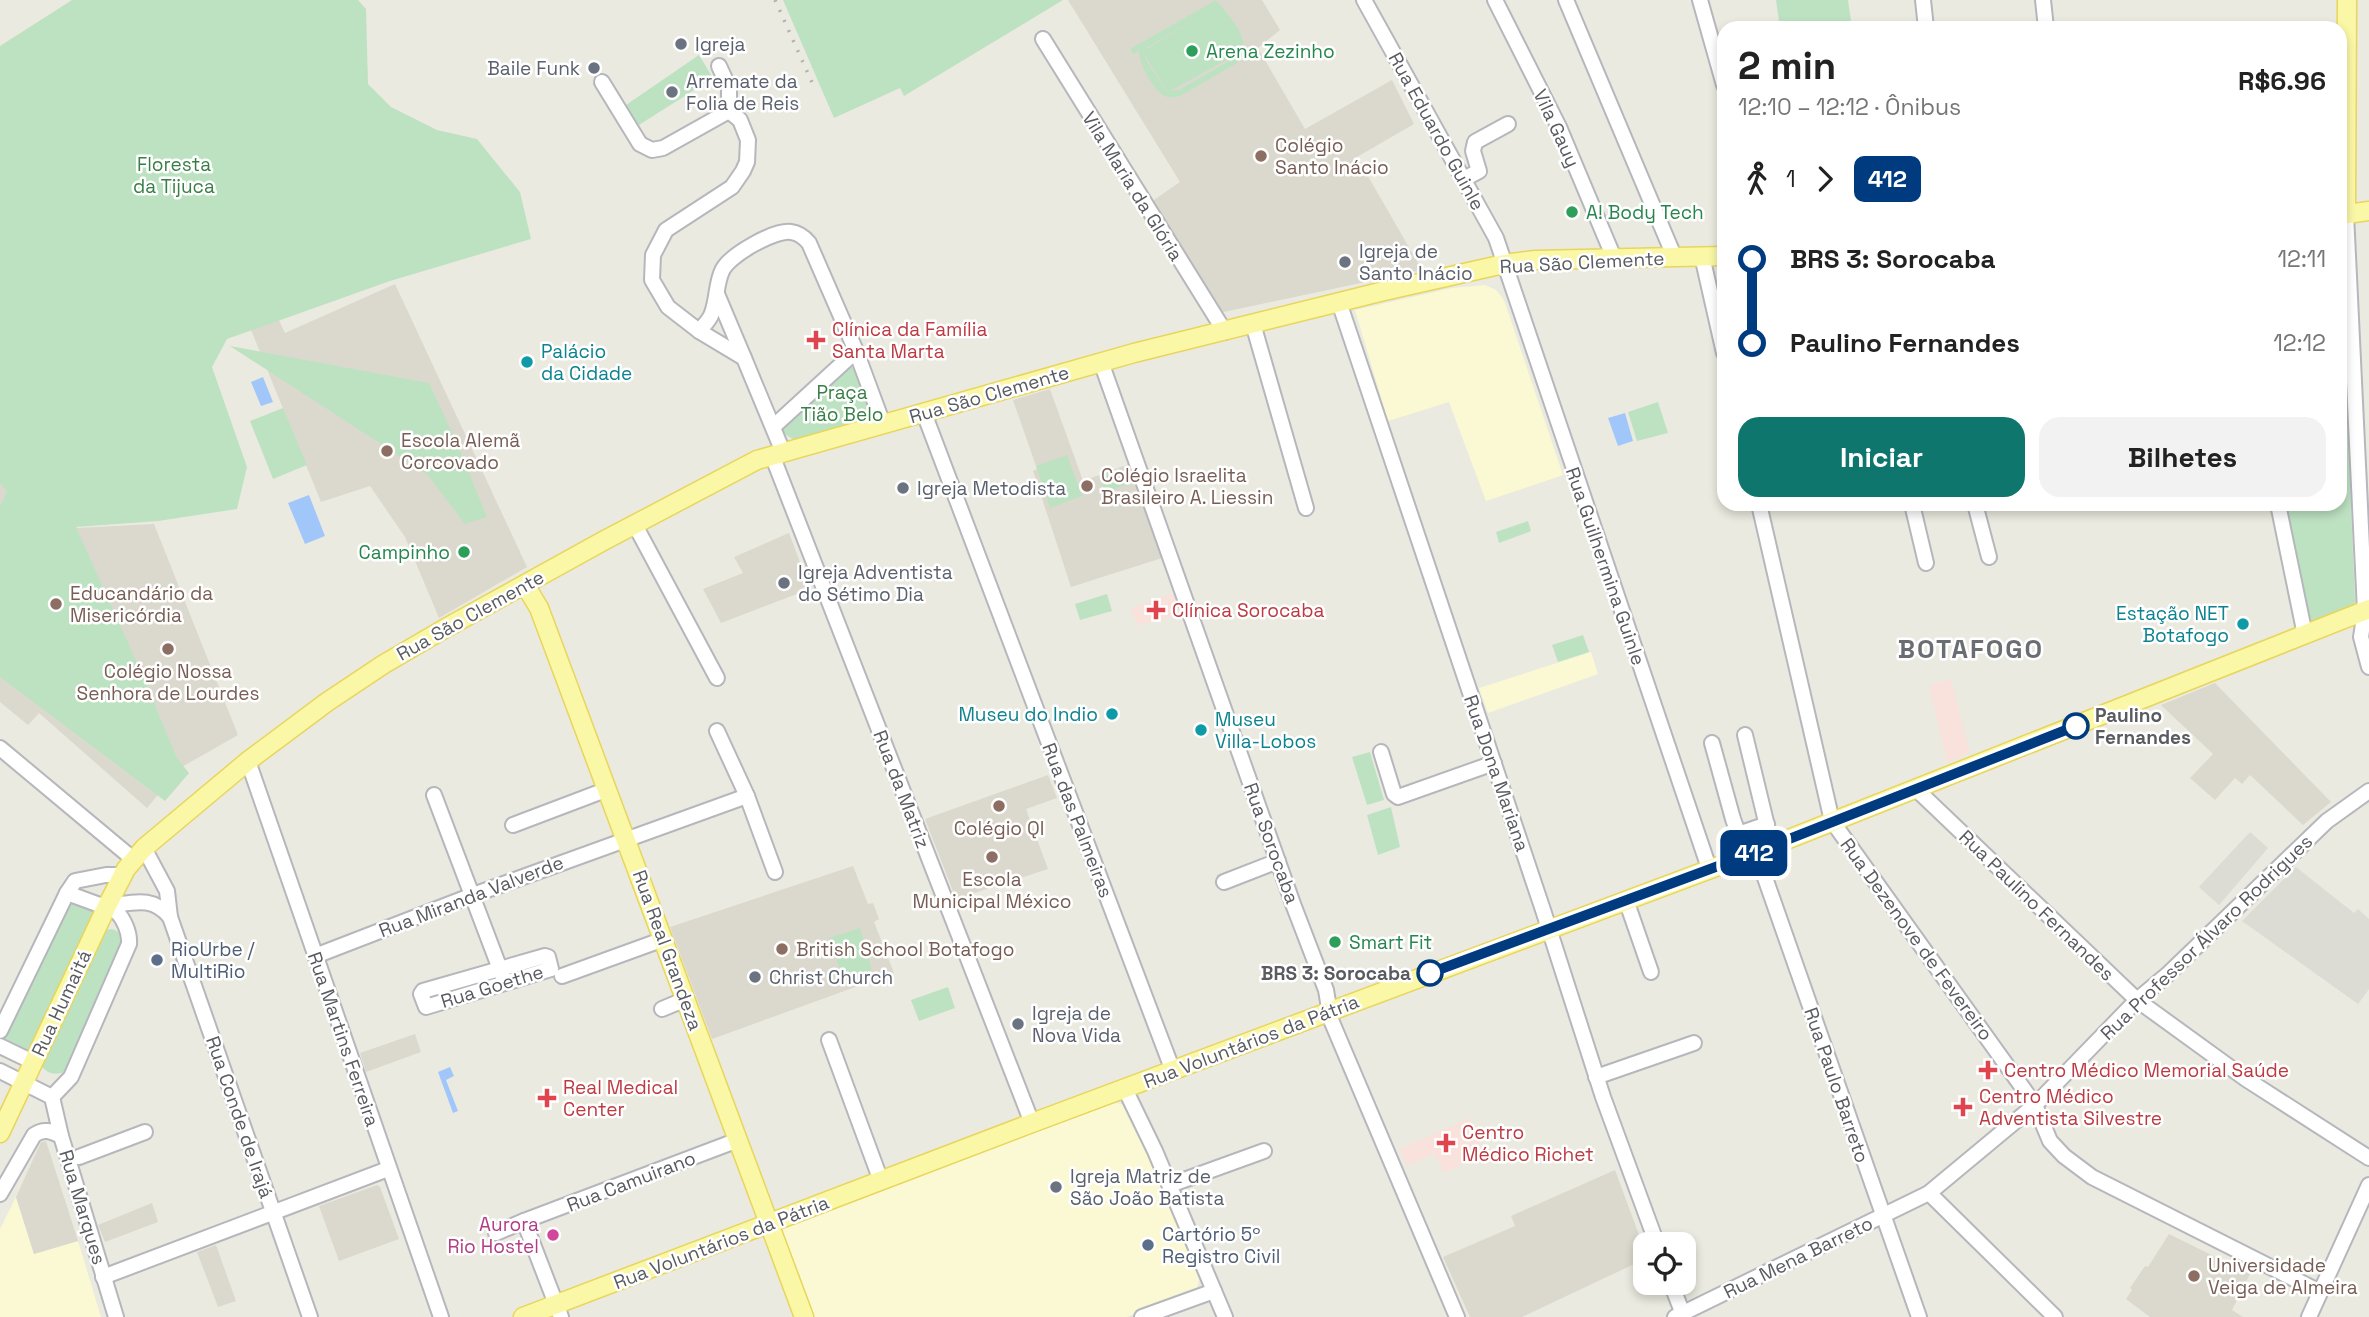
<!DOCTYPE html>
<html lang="pt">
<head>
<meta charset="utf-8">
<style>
  :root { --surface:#fff; --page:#f2f2f2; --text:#222; --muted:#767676; --accent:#0f766e }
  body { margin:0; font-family:"Space Grotesk",sans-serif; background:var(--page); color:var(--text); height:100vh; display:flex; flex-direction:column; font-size:26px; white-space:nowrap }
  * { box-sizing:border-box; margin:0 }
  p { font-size:23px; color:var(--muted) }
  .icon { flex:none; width:38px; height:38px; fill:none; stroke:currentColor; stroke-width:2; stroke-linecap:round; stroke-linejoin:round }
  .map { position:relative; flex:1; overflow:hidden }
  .panel { position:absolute; left:1717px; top:21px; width:630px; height:490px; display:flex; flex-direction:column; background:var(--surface); border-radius:21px; box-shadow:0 4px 10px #0003 }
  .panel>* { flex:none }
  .badge { padding:0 14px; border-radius:10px; font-size:24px; line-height:46px }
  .buttons { position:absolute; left:1633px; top:1232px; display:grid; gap:14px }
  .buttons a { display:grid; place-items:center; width:63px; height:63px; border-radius:14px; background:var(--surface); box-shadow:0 4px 10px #0003; font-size:35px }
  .map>.badge { position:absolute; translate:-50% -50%; box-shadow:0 0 0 4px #fff }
  .legs { display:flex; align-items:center; gap:10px; height:77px; padding:0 21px; font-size:23px }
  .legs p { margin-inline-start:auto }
  .summary { display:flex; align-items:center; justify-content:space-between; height:119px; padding:0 21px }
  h1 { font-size:38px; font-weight:700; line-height:52px }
  .action { display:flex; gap:14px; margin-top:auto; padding:14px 21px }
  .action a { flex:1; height:80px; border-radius:21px; background:var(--accent); color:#fff; font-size:28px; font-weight:700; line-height:80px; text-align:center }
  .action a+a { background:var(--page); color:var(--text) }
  ul { padding:0 21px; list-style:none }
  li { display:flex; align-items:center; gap:24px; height:84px; font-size:26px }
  li i { display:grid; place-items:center; width:10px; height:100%; margin:0 9px; background:currentColor }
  li i::after { content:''; width:18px; height:18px; margin:-9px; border:5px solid; border-radius:50%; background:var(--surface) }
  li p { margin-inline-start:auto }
  li:first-child i { background:linear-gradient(#0000 50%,currentColor 0) }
  li:last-child i { background:linear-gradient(currentColor 50%,#0000 0) }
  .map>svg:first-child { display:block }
</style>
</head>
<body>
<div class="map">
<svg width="2369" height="1317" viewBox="0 0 2369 1317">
  <rect width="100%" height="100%" fill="#ebeae0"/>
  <g fill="#fbf8d4">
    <polygon points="1485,285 1496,290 1504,300 1563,475 1486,501 1449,402 1388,421 1355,310 1452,288"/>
    <polygon points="1591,652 1598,674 1488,713 1479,688"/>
    <polygon points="1110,1102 1122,1104 1128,1110 1139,1134 1199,1279 1197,1289 1127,1317 813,1317 781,1233 783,1227"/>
    <polygon points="16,1197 34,1254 78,1241 101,1317 0,1317 0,1229"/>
  </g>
  <g fill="#dcdbd4">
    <polygon points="2250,832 2268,848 2219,905 2199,887"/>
    <polygon points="2296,867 2354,913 2358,909 2369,919 2369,989 2358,1004 2242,921"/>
  </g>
  <g fill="#dbd9ce">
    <polygon points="1068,0 1262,0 1280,30 1258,48 1305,129 1392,80 1414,124 1357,157 1422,270 1219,313 1151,202 1180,182"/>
    <polygon points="395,284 527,567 439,618 405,537 370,486 321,502 249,325 276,314 285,333"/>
    <polygon points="1050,389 1083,481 1129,464 1162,558 1071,587 1033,471 1037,469 1013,400"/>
    <polygon points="38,426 77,528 154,524 238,735 180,768 147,808 39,713 28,725 0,702 0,430"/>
    <polygon points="789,533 810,589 721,623 703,589 743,573 734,557"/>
    <polygon points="2215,683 2331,802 2303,825 2250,775 2242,784 2235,778 2215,800 2190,778 2213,754 2161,705"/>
    <polygon points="1048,775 1057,798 1026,809 1048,869 956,899 925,819"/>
    <polygon points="853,866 868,904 873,903 879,919 874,922 894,973 712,1039 670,927"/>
    <polygon points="415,1034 421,1052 366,1072 360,1053"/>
    <polygon points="46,1141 78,1241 34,1254 16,1197 41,1142"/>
    <polygon points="1615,1170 1645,1251 1645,1259 1522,1317 1470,1317 1443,1257 1515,1226 1511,1216"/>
    <polygon points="377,1185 380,1187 399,1239 339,1261 319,1206"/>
    <polygon points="152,1203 158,1222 105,1242 98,1225"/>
    <polygon points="2169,1234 2250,1274 2232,1310 2243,1317 2150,1317 2126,1299 2132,1290 2130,1288 2145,1266 2148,1267"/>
    <polygon points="216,1245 236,1301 218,1307 197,1252"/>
  </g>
  <g fill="#f9e2db">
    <polygon points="1174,593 1182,613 1138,626 1131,608"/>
    <polygon points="1951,679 1970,753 1947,762 1929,685"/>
    <polygon points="1470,1118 1485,1155 1444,1173 1435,1154 1407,1166 1399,1149"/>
  </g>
  <g fill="#bde2c2" fill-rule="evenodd">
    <polygon points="72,0 358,0 366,9 368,84 391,107 437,130 477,139 520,192 531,239 390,281 227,339 212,367 247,467 237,509 158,521 76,527 142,674 177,758 189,773 165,801 0,677 0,506 7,492 0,483 0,46"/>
    <polygon points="783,0 1063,0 904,96 900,88 834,118"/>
    <path d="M1216,0C1226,12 1258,44 1237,63L1182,95C1176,97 1171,99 1165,96C1153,90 1139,64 1139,51L1133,54L1130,49ZM1213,9L1146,49L1145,55L1166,90L1170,91L1239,53L1234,58L1179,90L1166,91L1145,58L1146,48Z"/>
    <polygon points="1776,0 1848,0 1852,28 1780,28"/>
    <polygon points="699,55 713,78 639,125 626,105"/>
    <polygon points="2340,244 2355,601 2354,605 2312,622 2308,621 2283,504 2340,504"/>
    <polygon points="230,346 429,383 457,443 487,517 465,524 427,474"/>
    <polygon points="848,366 853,368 870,408 870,414 864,421 800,440 793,439 783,433 782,427"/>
    <polygon points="1658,402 1668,433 1637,441 1628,412"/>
    <polygon points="283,408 307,465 273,479 250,421"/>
    <polygon points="1067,455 1082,496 1050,508 1036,466"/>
    <polygon points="1122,468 1128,484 1105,492 1099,476"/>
    <polygon points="1528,521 1531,531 1499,543 1496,532"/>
    <polygon points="1107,594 1112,611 1080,620 1075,604"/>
    <polygon points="1583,635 1589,652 1558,662 1552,645"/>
    <polygon points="1370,752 1384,800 1367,805 1352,757"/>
    <polygon points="1391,807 1400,847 1378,855 1367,815"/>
    <polygon points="71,900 97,910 28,1050 4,1038"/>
    <polygon points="860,928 872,970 843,979 829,938"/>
    <path d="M112,929L117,931L124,940L66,1071C57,1076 46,1074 41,1065L105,930Z"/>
    <polygon points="948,987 955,1008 919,1021 911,1000"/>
  </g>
  <g fill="#a1c7fa">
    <polygon points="263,377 273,402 261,406 251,382"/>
    <polygon points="1625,413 1633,441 1618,446 1608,418"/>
    <polygon points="309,495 325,536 305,544 288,503"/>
    <polygon points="450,1067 454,1076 446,1080 458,1111 453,1113 438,1072"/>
  </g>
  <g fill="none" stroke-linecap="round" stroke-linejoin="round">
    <g stroke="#b6b7bc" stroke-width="18">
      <g id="minor">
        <polyline points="1364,0 1496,238 1709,868"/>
        <polyline points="1495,0 1559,127 1614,258"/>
        <polyline points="1566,0 1674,256"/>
        <polyline points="1700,0 1724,85"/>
        <polyline points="1923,0 1926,28"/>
        <polyline points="2043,0 2046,28"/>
        <polyline points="1043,39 1225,332"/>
        <polyline points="719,66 729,88 729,111"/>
        <polyline points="602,82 640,144 652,150 663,148 729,111"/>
        <polyline points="729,111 740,120 748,140 747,162 743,171 732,187 666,230 653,255 652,280 668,307 699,331 744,358 783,452"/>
        <polyline points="1464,179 1479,171 1473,151 1475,142 1508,124"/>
        <polyline points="2346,214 2365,611 2361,637 2369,667"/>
        <polyline points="1702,256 1724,353"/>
        <polyline points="717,294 744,358"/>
        <polyline points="1339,302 1543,910 1603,1097 1657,1244"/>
        <polyline points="1253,324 1306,508"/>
        <path d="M699,331C704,325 710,320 712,313C717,300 716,284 722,271C729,255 774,230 791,232C799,233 804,237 809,243L856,351L883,424"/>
        <polyline points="1101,362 1293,904 1326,990 1331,1020 1457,1317"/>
        <polyline points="924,413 1173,1071"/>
        <polyline points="773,427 856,351"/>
        <polyline points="772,455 1032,1123"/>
        <polyline points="1759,504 1832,821 2035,1105 2050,1141 2064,1156 2092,1177 2320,1292"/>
        <polyline points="1912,504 1926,563"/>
        <polyline points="1975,504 1989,557"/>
        <polyline points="2278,504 2305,635"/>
        <polyline points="635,525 717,678"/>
        <polyline points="717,731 747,796 775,872"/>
        <polyline points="1745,735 1768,830 1774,844"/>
        <polyline points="1712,743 1733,819 1746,855"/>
        <polyline points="0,748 133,859"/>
        <polyline points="1381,752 1394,794 1398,797 1494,763"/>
        <polyline points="248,761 441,1317"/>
        <polyline points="1916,789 2137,1000 2246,1079 2369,1158"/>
        <polyline points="434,795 503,977"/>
        <polyline points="513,825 608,789"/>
        <polyline points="1738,834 1767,824"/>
        <polyline points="144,848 167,891 170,917 310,1317"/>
        <polyline points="1756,852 1919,1317"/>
        <polyline points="1224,882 1278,861"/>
        <polyline points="1626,900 1651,972"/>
        <path d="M107,906C133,903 152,895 170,917"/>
        <polyline points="315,956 473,895 747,796"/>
        <polygon points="545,956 548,957 551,969 426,1007 421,994 423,991"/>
        <polyline points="562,976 664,939"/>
        <polyline points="662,1009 686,999"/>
        <polyline points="0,1031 67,893 75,881 106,875 124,875"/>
        <polyline points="829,1040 881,1181"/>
        <polyline points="0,1046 33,1062"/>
        <polyline points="0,1071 52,1097"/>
        <polyline points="1596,1077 1694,1043"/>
        <polyline points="1125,1089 1155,1151 1225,1317"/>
        <path d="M52,1097L71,1077L129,944C130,933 124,919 116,911L67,893"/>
        <polyline points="52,1097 61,1136 116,1317"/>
        <polyline points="79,1157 145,1132"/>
        <polyline points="1170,1185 1264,1151"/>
        <polyline points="1929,1193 2055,1317"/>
        <path d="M0,1194L34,1135C44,1128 51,1131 61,1136"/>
        <polyline points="496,1233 524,1221"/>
        <polyline points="103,1277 388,1169"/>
        <polyline points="1671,1283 1684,1317"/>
        <polyline points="561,1317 524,1221 738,1140"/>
        <polyline points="1142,1317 1214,1291"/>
        <polyline points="1675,1317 1929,1193 2035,1105 2137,1000 2167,975 2327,821 2369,791"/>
        <polyline points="2309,1317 2369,1185"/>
      </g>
    </g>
    <g stroke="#e8d55b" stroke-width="21">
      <g id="major">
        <polyline points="2346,214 2347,0"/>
        <polyline points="2340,215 2369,211"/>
        <polyline points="525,585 539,608 804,1317"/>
        <polyline points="0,1133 107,906 126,869 144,848 248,761 327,702 384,664 444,629 605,540 757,460 1134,353 1384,291 1504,264 1535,260 1724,256"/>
        <polyline points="523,1317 1032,1123 1756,852 2369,609"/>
      </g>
    </g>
    <use href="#minor" stroke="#fff" stroke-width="14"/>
    <use href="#major" stroke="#faf8a6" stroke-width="18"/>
    <polyline stroke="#b1b2b2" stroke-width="3.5" stroke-dasharray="2 9" stroke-linecap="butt" points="775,0 815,89"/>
  </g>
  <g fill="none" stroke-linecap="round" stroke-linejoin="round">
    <g stroke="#fff" stroke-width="16">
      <polyline id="line-1" points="1430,973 1756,852 2076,726"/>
    </g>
    <use href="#line-1" stroke="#003b80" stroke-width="10"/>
  </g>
  <g fill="#6b7280" stroke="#fff" stroke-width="2.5">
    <circle cx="681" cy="44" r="7"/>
    <circle cx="594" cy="68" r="7"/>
    <circle cx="672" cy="92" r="7"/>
    <circle cx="1345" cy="262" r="7"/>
    <circle cx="903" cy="488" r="7"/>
    <circle cx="784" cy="583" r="7"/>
    <circle cx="755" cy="977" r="7"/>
    <circle cx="1018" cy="1024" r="7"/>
    <circle cx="1056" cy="1187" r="7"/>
  </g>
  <g fill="#2e9e5b" stroke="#fff" stroke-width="2.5">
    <circle cx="1192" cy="51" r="7"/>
    <circle cx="1572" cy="212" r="7"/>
    <circle cx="464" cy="552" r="7"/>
    <circle cx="1335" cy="942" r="7"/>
  </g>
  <g fill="#8d6e63" stroke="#fff" stroke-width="2.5">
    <circle cx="1261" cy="156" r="7"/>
    <circle cx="387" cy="451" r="7"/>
    <circle cx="1087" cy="486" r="7"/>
    <circle cx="56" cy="604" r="7"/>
    <circle cx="168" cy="649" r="7"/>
    <circle cx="999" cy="806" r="7"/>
    <circle cx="992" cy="857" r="7"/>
    <circle cx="782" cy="949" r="7"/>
    <circle cx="2194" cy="1276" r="7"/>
  </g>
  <g fill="#e0444e" stroke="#fff" stroke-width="2.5">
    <path d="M812.5 329.5h7v7h7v7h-7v7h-7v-7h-7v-7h7z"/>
    <path d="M1152.5 599.5h7v7h7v7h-7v7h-7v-7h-7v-7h7z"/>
    <path d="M1984.5 1059.5h7v7h7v7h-7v7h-7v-7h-7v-7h7z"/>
    <path d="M543.5 1087.5h7v7h7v7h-7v7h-7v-7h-7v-7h7z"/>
    <path d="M1959.5 1096.5h7v7h7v7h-7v7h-7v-7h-7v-7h7z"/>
    <path d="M1442.5 1132.5h7v7h7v7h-7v7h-7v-7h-7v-7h7z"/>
  </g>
  <g fill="#0f9aa8" stroke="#fff" stroke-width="2.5">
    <circle cx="527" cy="362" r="7"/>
    <circle cx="2243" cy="624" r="7"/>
    <circle cx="1112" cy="714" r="7"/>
    <circle cx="1201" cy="730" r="7"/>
  </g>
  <g fill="#fff" stroke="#003b80" stroke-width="3.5">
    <circle cx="2076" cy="726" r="12"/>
    <circle cx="1430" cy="973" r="12"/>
  </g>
  <g fill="#5c6f8a" stroke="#fff" stroke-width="2.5">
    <circle cx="157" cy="960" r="7"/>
    <circle cx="1148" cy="1245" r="7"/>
  </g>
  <circle fill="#d1479c" stroke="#fff" stroke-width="2.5" cx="553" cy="1235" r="7"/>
  <g text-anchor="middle" stroke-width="5" stroke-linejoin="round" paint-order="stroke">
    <g font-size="19" fill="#5b616d" stroke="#fff" text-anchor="start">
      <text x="695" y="51">Igreja</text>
      <text x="580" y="75" text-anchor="end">Baile Funk</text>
      <text x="686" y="88">Arremate da<tspan x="686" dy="22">Folia de Reis</tspan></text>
      <text x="1359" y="258">Igreja de<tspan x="1359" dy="22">Santo Inácio</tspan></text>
      <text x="917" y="495">Igreja Metodista</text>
      <text x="798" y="579">Igreja Adventista<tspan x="798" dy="22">do Sétimo Dia</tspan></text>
      <text x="769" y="984">Christ Church</text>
      <text x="1032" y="1020">Igreja de<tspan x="1032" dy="22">Nova Vida</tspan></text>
      <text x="1070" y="1183">Igreja Matriz de<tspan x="1070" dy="22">São João Batista</tspan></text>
    </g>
    <g font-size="19" fill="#27864d" stroke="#fff" text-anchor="start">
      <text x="1206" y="58">Arena Zezinho</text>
      <text x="1586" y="219">A! Body Tech</text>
      <text x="450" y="559" text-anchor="end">Campinho</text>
      <text x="1349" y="949">Smart Fit</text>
    </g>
    <g font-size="19" fill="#595b60" stroke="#fff">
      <text transform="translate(1557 128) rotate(65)" y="7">Vila Gauy</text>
      <text transform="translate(1437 131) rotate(61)" y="7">Rua Eduardo Guinle</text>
      <text transform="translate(1133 186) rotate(58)" y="7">Vila Maria da Glória</text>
      <text transform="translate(1582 262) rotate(-3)" y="7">Rua São Clemente</text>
      <text transform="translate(989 394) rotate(-16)" y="7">Rua São Clemente</text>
      <text transform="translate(1606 566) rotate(71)" y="7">Rua Guilhermina Guinle</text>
      <text transform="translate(470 615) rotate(-29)" y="7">Rua São Clemente</text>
      <text transform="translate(1497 773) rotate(71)" y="7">Rua Dona Mariana</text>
      <text transform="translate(902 789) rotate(69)" y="7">Rua da Matriz</text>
      <text transform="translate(1078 820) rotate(69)" y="7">Rua das Palmeiras</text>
      <text transform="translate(1272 843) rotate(70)" y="7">Rua Sorocaba</text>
      <text transform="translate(471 896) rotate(-21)" y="7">Rua Miranda Valverde</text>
      <text transform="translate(2037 905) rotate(44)" y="7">Rua Paulino Fernandes</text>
      <text transform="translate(2206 937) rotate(-44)" y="7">Rua Professor Álvaro Rodrigues</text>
      <text transform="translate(1917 939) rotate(54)" y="7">Rua Dezenove de Fevereiro</text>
      <text transform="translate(668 950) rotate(70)" y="7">Rua Real Grandeza</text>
      <text transform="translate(492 986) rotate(-17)" y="7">Rua Goethe</text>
      <text transform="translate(61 1003) rotate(-65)" y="7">Rua Humaitá</text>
      <text transform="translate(344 1039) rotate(71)" y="7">Rua Martins Ferreira</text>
      <text transform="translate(1251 1041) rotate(-21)" y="7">Rua Voluntários da Pátria</text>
      <text transform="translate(1837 1085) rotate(71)" y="7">Rua Paulo Barreto</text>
      <text transform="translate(240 1117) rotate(71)" y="7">Rua Conde de Irajá</text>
      <text transform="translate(631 1181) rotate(-21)" y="7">Rua Camuirano</text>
      <text transform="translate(83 1207) rotate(73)" y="7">Rua Marques</text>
      <text transform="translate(721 1242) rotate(-21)" y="7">Rua Voluntários da Pátria</text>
      <text transform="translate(1798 1257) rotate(-26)" y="7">Rua Mena Barreto</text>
    </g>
    <g font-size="19" fill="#785e54" stroke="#fff" text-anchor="start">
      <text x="1275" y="152">Colégio<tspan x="1275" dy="22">Santo Inácio</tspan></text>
      <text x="401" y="447">Escola Alemã<tspan x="401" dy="22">Corcovado</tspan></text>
      <text x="1101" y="482">Colégio Israelita<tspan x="1101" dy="22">Brasileiro A. Liessin</tspan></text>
      <text x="70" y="600">Educandário da<tspan x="70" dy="22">Misericórdia</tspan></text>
      <text x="168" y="678" text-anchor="middle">Colégio Nossa<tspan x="168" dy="22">Senhora de Lourdes</tspan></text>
      <text x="999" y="835" text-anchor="middle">Colégio QI</text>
      <text x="992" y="886" text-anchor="middle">Escola<tspan x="992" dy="22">Municipal México</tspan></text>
      <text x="796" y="956">British School Botafogo</text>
      <text x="2208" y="1272">Universidade<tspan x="2208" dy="22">Veiga de Almeira</tspan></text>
    </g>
    <g font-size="19" fill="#387f46" stroke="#fff">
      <text x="174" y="171">Floresta<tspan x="174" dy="22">da Tijuca</tspan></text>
      <text x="842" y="399">Praça<tspan x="842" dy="22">Tião Belo</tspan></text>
    </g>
    <g font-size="19" fill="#be3a42" stroke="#fff" text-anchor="start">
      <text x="832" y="336">Clínica da Família<tspan x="832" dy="22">Santa Marta</tspan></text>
      <text x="1172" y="617">Clínica Sorocaba</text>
      <text x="2004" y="1077">Centro Médico Memorial Saúde</text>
      <text x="563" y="1094">Real Medical<tspan x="563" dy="22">Center</tspan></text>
      <text x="1979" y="1103">Centro Médico<tspan x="1979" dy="22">Adventista Silvestre</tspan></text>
      <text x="1462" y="1139">Centro<tspan x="1462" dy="22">Médico Richet</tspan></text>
    </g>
    <g font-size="19" fill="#0d838f" stroke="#fff" text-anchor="start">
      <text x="541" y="358">Palácio<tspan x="541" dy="22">da Cidade</tspan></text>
      <text x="2229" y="620" text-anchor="end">Estação NET<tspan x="2229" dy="22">Botafogo</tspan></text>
      <text x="1098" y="721" text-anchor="end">Museu do Indio</text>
      <text x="1215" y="726">Museu<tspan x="1215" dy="22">Villa-Lobos</tspan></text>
    </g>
    <g font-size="19" font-weight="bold" fill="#595b60" stroke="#fff" text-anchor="start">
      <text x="2095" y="722">Paulino<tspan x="2095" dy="22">Fernandes</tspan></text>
      <text x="1411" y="980" text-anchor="end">BRS 3: Sorocaba</text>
    </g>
    <g font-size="19" fill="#4e5e75" stroke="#fff" text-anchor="start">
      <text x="171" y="956">RioUrbe /<tspan x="171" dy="22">MultiRio</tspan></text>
      <text x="1162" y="1241">Cartório 5º<tspan x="1162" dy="22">Registro Civil</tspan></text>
    </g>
    <g font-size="19" fill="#b23c85" stroke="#fff" text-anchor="end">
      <text x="539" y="1231">Aurora<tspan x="539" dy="22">Rio Hostel</tspan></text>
    </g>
    <g font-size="26" font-weight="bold" letter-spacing="2" fill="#6a6d72" stroke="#fff">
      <text x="1971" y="658">BOTAFOGO</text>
    </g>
  </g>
</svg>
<div class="buttons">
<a><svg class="icon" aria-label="locate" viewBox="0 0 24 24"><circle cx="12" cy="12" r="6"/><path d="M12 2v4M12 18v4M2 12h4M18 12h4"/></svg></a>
</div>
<b class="badge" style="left:1754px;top:853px;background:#003b80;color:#fff">412</b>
<section class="panel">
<div class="summary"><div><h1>2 min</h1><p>12:10 – 12:12 · Ônibus</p></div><b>R$6.96</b></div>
<div class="legs"><svg class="icon" aria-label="walk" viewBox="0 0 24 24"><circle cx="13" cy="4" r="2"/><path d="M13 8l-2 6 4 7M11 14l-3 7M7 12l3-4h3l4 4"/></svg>1<svg class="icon" aria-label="forward" viewBox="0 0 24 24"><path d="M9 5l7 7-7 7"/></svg><b class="badge" style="background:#003b80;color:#fff">412</b></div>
<ul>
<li><i style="color:#003b80"></i><b>BRS 3: Sorocaba</b><p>12:11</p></li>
<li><i style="color:#003b80"></i><b>Paulino Fernandes</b><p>12:12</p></li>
</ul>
<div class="action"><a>Iniciar</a><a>Bilhetes</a></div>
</section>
</div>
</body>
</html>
